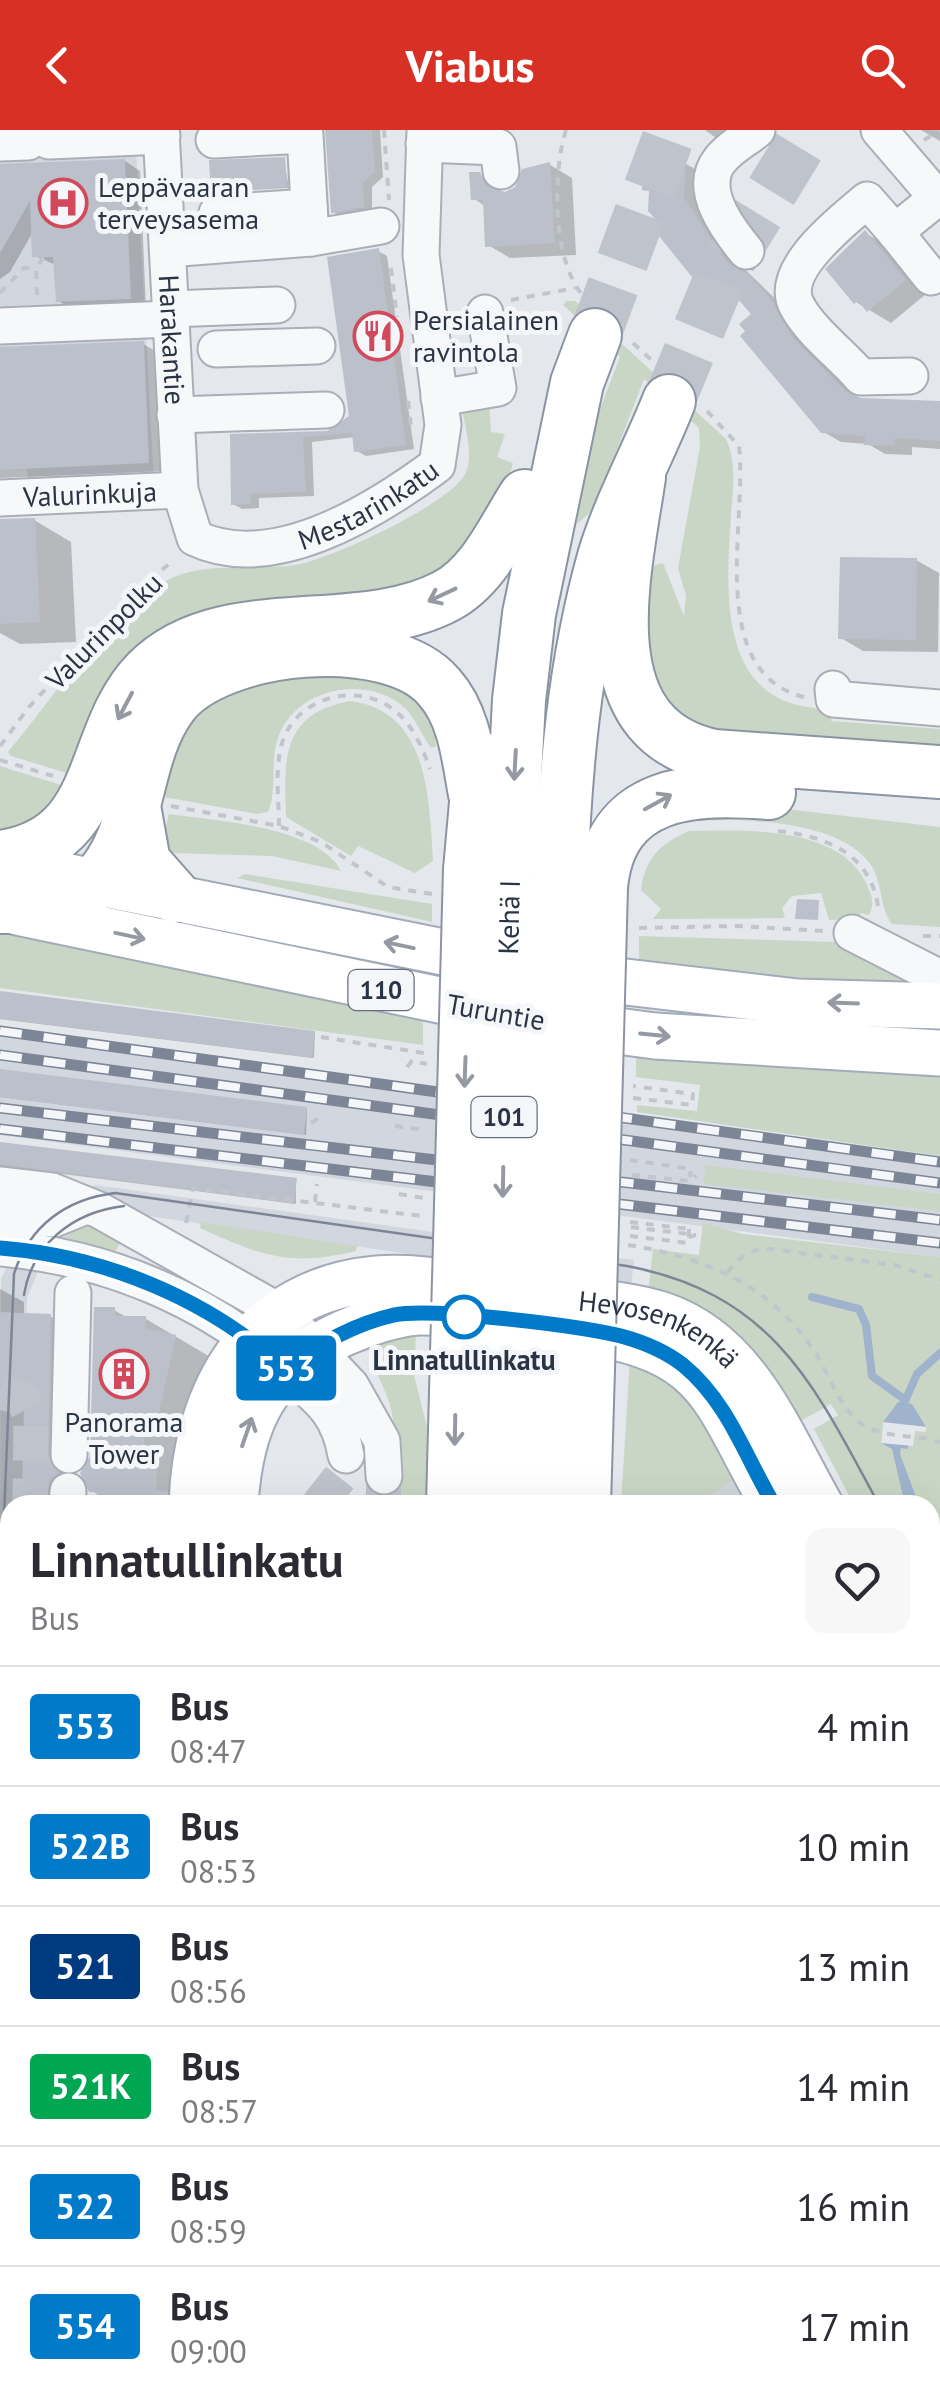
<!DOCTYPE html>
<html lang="en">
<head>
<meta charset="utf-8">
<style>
  :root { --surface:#fff; --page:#f7f7f7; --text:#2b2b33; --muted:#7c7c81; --line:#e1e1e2; --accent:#d93025 }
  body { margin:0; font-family:"PT Sans",sans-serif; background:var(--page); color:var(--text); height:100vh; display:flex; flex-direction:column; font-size:38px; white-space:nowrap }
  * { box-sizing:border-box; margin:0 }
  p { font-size:32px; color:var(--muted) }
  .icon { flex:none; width:55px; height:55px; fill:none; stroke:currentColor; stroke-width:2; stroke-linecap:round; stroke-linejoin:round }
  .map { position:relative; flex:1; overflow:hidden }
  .side { position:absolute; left:0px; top:1365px; width:940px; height:910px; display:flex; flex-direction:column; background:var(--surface); border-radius:30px 30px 0 0; box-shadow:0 10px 40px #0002 }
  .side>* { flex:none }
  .badge { padding:0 20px; border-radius:8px; font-size:35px; line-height:65px }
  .map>.badge { position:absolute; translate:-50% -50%; box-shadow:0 0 0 5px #fff }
  .round { display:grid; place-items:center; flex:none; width:105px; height:105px; border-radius:20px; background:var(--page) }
  .headline { display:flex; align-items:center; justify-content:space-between; height:170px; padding:0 30px }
  h1 { font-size:48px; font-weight:600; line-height:75px }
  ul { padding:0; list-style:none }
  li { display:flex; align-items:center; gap:30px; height:120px; padding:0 30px; border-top:2px solid var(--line) }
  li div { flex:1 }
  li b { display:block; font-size:38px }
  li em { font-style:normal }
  li .badge { min-width:110px; font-weight:700; text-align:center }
  header { display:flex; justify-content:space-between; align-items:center; height:130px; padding:0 30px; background:var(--accent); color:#fff; font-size:45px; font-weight:600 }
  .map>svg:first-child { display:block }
</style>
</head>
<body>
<header><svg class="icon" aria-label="back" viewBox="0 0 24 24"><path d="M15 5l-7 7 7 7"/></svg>Viabus<svg class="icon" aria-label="search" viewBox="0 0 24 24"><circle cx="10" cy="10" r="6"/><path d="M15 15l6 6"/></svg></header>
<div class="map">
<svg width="940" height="2275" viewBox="0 0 940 2275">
  <rect width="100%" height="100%" fill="#e4e7ec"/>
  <g fill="#d2d6de">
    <polygon points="0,0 135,0 154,355 28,357 27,339 0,340"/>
    <polygon points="0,897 940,1026 940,1127 0,1005"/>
    <polygon points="95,1055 634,1130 631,1156 134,1084 74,1100 42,1132 27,1168 22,1375 10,1375 10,1442 0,1442 1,1149 18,1112 71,1062"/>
    <polygon points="735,1348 763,1375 698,1375"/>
    <polygon points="2,1482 10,1482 10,1625 0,1625"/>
    <polygon points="930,1831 940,1831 940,2275 891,2275 878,2265 930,2265"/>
    <polygon points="374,2265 373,2275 249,2275 249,2267 166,2266"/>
  </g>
  <g fill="#c9d6c5">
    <path d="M566,171H575L726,309C737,333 733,359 731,385C728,442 717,537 780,569C797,577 815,578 833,580L831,591L940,599V629L720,613L650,574L644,449L655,435L663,433L684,486L686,466L678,438L700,317L699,298L644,249L594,379L577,394L587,313L620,227L563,175Z"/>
    <path d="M489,269L491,302L505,304L497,327L513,333L499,382L445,448L133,522C102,562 82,595 70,644L11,626L8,622C52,571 108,480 168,450C203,431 256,441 296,435C330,429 454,373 466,342C474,323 464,294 461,274Z"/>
    <path d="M355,539C393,556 435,567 436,616L431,618C422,606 416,589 405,578C368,544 298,557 279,605C269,630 278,658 268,682L257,684L159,666L169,613L230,556Z"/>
    <path d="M350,571C429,581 429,668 433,731L415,743L358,716L351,726L286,687C284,629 281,584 350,571Z"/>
    <polygon points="0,636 64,656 34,689 4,704 0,699"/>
    <path d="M699,675H751L940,697V797L892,794C879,777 883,753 871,735C839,689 737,687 686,692Z"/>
    <path d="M169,684C215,691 318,696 341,741L272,726L171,723L157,697L166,696Z"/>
    <path d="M689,701C745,700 840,695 867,755C872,766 875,774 869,785L861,783L860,787L869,789L829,790L821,763L792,766L782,778L785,788L653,789L661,779L641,760C645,728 660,714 689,701Z"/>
    <polygon points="245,744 432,774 432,792 237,748"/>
    <polygon points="0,798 423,885 423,915 0,858"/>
    <polygon points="639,806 835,812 862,820 933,857 749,848 639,832"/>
    <polygon points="636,923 940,940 940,1026 637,982 637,975 697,981 700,955 636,947"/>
    <polygon points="705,1035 940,1064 940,1081 704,1054"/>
    <path d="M201,1092L357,1116L356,1121C288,1137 262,1126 200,1098Z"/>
    <polygon points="94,1093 123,1109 112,1126 59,1115 74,1100"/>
    <polygon points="703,1093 743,1104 940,1127 940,1533 930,1520 930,1375 854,1375 814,1299 838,1285 831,1274 797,1293 648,1164 653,1119 699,1125"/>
    <path d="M416,1203L414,1245L428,1301L426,1375H391C392,1345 398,1308 391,1279C384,1252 371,1241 371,1211Z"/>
    <polygon points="630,1227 683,1254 735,1348 698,1375 621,1375"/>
    <polygon points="930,1713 940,1720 940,1831 930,1831"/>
  </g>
  <polygon fill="#9fb4cc" points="898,1272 912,1274 926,1297 910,1295 908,1319 901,1318 900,1324 919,1375 905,1375 892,1319 881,1313 883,1292"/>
  <polygon fill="#e4e7ec" points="883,1292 926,1297 926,1302 915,1301 913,1316 881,1313"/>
  <g fill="#0003">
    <polygon points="327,0 380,0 383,47 372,57 372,82 342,87 333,82"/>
    <polygon points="705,0 759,0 733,20"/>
    <polygon points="921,0 940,0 940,11"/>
    <polygon points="284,30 289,58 213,62"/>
    <polygon points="125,31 140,41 146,177 74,180 58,171 56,135 35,126 34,100 10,142 0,149 0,37"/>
    <polygon points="686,34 704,44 732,127 788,181 811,221 859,270 940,274 940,319 912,317 912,325 885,324 868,314 841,312 822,301 754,184 739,166 728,175 710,165 664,97"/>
    <polygon points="550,35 572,48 576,125 510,128 488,115 485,76 473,68 479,44 505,64"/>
    <polygon points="865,103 888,116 926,164 891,193 856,172"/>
    <polygon points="378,121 387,126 414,319 366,326 357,321 355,307 312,312 314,366 259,368 259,378 242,379 233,374 232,307 328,304 352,287"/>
    <polygon points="143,214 159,223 164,341 0,348 0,220"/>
    <polygon points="34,390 71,412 76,512 20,514 0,503 0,391"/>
    <polygon points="916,430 939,443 938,522 863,521 841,508"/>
    <polygon points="0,864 315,903 314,928 0,889"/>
    <polygon points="0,942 307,980 306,1005 0,967"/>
    <polygon points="0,1014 296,1050 296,1074 0,1036"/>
    <polygon points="0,1159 24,1172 24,1185 50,1186 74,1200 71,1340 80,1357 70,1375 10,1375 10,1642 0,1642"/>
    <polygon points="114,1180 130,1189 146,1189 212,1228 193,1375 99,1375 99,1365 91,1360"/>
    <polygon points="0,1834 10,1834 10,2265 33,2265 32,2275 0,2275"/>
    <polygon points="930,1863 940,1863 940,2070 930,2080"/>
    <polygon points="930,2125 940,2134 940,2262 930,2252"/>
    <polygon points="170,2265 397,2265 396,2275 187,2275"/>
  </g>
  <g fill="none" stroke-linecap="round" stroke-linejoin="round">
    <g stroke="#9fb4cc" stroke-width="8">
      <polyline points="812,1167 859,1179 866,1195 872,1246 904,1269"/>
      <polyline points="902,1278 917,1244 940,1223"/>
    </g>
  </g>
  <g fill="#bbc0ca">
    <polygon points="325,0 372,0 375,42 363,52 364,77 331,83"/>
    <polygon points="285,27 287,57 211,63 209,30"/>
    <polygon points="651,28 686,31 684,67 714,114 729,134 746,142 770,168 793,208 845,261 861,268 940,271 940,311 895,308 894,316 864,315 865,306 821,303 740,206 745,201 739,194 751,184 724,153 708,167 655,101 661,96 648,81 649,61 642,60 644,33 650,33"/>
    <polygon points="125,29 131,169 56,172 53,127 32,127 30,71 0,123 0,34"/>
    <polygon points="550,32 555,113 485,117 483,70 471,70 469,42 480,42 485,55 505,62 515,57 522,39"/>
    <polygon points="865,100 906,150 867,182 858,171 854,174 825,139"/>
    <polygon points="379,118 406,315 354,322 352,303 303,307 306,362 250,364 251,374 231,375 230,304 327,301 349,286 327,127"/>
    <polygon points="144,211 149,333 0,340 0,217"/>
    <polygon points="35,388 40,492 0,494 0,389"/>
    <polygon points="840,427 917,428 916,510 838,509"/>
    <polygon points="797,769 819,770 818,790 795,789"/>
    <polygon points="0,861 315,901 312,928 0,889"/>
    <polygon points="0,939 307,977 304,1005 0,967"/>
    <polygon points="0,1012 297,1048 294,1074 0,1034"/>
    <polygon points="94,1177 115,1177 115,1186 146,1186 146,1198 176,1205 158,1287 144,1285 144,1326 157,1326 156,1375 96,1375 97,1362 89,1362 80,1343 90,1326"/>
    <polygon points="0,1182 51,1184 48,1324 58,1343 50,1350 46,1375 22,1375 24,1276 0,1276"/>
  </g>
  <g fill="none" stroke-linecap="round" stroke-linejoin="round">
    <g stroke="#bfc3cb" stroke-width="35" stroke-dasharray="35 18" stroke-linecap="butt">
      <polyline points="0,1262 21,1267 31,1285 30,1375"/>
      <polyline points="168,1375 169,1361"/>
      <polyline points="318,1375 341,1346 346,1325"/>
      <polyline points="383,1375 384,1346"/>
      <path d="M10,1440C0,1455 0,1470 10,1485"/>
      <polyline points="0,1618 10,1618"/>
    </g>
    <g stroke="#bfc3cb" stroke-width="52" stroke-dasharray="52 26" stroke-linecap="butt">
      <polyline points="595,205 671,0"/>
      <polyline points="669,271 723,141 809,0"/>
    </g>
    <g stroke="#a9aeb7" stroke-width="39">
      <g id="minor">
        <path id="s1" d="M161,0L180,360L195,408C273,445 375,381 437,335L443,295L421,125L425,0"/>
        <polyline points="879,0 940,71"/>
        <polyline points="214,10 305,5 311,108"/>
        <polyline points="49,11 162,6"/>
        <polyline points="0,13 28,12"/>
        <polyline points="424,14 498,17 501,41"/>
        <polyline points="217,83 309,77"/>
        <path d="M895,102L867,70C844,90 777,140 797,176C810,201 842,225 861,247L910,246"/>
        <polyline points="168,119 311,108 381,96"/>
        <path d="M746,121C728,99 697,59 720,30C729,18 746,9 757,0"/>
        <polyline points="931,147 895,102 937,68"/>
        <polyline points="170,179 277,175"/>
        <polyline points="0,196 170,189"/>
        <polyline points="216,219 317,216"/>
        <polyline points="439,268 498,258 485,183"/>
        <polyline points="175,285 326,280"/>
        <path id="s2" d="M0,368L180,360"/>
        <polyline points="833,559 834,569 940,578"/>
        <polyline points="852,803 940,848"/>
        <polyline points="0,1055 52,1061 99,1080 282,1183 351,1256 382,1311 384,1346"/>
        <polyline points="0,1086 54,1089 86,1076"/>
        <path d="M0,1118C106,1127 207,1169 286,1240C318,1269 338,1280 346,1325"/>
        <polyline points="69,1325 73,1163"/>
        <polyline points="67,1375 68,1361"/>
        <polyline points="930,1843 940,1843"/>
        <polyline points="914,2265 925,2275"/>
      </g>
    </g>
    <g stroke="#a3abb8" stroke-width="49">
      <g id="major">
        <polyline points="0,733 503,834"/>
        <polyline points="17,782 497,882"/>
        <polyline points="566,845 797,872 940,876"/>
        <polyline points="565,894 655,906 940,923"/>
        <path id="s3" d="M555,1168C590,1172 628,1174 662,1185C746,1213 779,1303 820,1375"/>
        <path d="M573,1200C714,1218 711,1267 774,1375"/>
        <path d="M192,1375C195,1261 252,1160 377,1149C415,1146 454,1154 492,1159"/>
        <path d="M235,1375C240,1292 265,1238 344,1203C368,1193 392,1184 418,1182C438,1181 460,1186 480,1189"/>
        <polyline points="930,1540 940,1553"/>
        <polyline points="0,1715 10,1712"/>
        <polyline points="0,1758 10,1755"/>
      </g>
    </g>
    <g stroke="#8b94a3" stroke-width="56">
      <g id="highway">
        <path d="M639,347C625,443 584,599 714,626L940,642"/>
        <polyline points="135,682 144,732 174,766"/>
        <path d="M0,727C110,712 87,604 148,542C222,468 358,513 446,466C484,446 503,400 525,366"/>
        <polyline points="470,740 480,628"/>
        <polyline points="510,745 519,570 529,484 577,253 595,205"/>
        <path d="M561,752C565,641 574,534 604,427C620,374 649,322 669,271"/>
        <path d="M601,757C610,660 693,657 769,663"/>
        <path d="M0,777C32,776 69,779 94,754C144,704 131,628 172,574C218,514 389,498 439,557C465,586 468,627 475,664"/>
        <polyline points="453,1375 457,1224"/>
        <polyline points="495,1375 498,1229"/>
        <polyline points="543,1375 547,1234"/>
        <polyline points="584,1375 588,1239"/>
        <polyline points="930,1609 940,1620"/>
        <polyline points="412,2275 414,2265"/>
        <polyline points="471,2275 472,2265"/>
        <polyline points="515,2275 515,2265"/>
        <polyline points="557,2275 558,2265"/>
      </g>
    </g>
    <g stroke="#c2c5cb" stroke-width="4" stroke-dasharray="8 8" stroke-linecap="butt">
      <polyline points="384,0 389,70"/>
      <path d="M566,0C552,44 552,135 586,169"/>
      <polyline points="924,10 940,0"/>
      <polyline points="391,138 397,187"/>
      <polyline points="0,163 24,138 35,138"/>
      <polyline points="37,165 36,138 44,127"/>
      <polyline points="511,170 575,158"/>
      <polyline points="633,213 659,237"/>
      <polyline points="408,271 411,296"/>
      <path d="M707,281L739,316C748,390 704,542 804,567"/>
      <polyline points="0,616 29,577 135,462 174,430"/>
      <polyline points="0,630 53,646"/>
      <polyline points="171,676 279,696 321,712 388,757 432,764"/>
      <path d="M279,696C279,668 273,629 286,603C305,565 360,553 394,580C412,593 423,619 430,639"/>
      <path d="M778,701C830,707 873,725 879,783"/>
      <polyline points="639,798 737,796 824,801"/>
      <polyline points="923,806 940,806"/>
      <polyline points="321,907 430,924"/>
      <polyline points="407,937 412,931 427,934"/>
      <polyline points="633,968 692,975 693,964 633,956"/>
      <polyline points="311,993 320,987"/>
      <polyline points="395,996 425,1000"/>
      <polyline points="630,1030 691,1039 690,1047"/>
      <polyline points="632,1045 690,1051 696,1045"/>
      <polyline points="399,1064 424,1068"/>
      <polyline points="315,1072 317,1054"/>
      <polyline points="630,1092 689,1099"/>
      <polyline points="186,1093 193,1058 421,1086"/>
      <polyline points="631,1097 696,1105"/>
      <polyline points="630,1106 688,1113 689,1107 696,1105"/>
      <path d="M628,1115C704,1127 770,1154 814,1221C829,1243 838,1275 859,1292C881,1309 915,1304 940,1312"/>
      <polyline points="727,1142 744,1125 762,1118 895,1135 940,1150"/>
      <polyline points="0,1457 4,1457"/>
      <polyline points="930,1701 940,1709"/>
      <polyline points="0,1816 10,1817"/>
      <polyline points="930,2095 940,2104"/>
      <polyline points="27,2275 28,2265"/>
      <polyline points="232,2275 232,2265"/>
    </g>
    <use href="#minor" stroke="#f7f8fa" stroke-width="35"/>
    <use href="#major" stroke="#fff" stroke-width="45"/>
    <use href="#highway" stroke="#fff" stroke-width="52"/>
    <g stroke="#7d8696" stroke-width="2.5">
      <path d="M24,1165C32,1114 73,1082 124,1076"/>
      <path d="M10,1456L4,1386L14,1144C29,1096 66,1069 115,1063L627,1136C773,1164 814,1254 879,1375"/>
      <polyline points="930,1470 940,1486"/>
      <polyline points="0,1684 4,1664 10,1457"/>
      <polyline points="0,1719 10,1698"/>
    </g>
    <g stroke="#7d8696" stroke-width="11">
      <g id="rail">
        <polyline points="0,901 940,1032"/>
        <polyline points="0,925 940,1053"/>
        <polyline points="0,978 940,1090"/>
        <polyline points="0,999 940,1113"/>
      </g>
    </g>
    <use href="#rail" stroke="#f4f6f9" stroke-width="8" stroke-dasharray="22" stroke-linecap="butt"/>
    <g stroke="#8b94a3" stroke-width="56" stroke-linecap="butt">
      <g id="highway-bridge">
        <polyline points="457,1224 470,740"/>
        <path id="s4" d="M498,1229L510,745"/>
        <polyline points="547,1234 561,752"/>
        <polyline points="588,1239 601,757"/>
      </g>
    </g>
    <polyline stroke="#c2c5cb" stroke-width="4" stroke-dasharray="8 8" stroke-linecap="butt" points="689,1107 689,1099"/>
    <use href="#highway-bridge" stroke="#fff" stroke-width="52"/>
  </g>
  <defs><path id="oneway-shaft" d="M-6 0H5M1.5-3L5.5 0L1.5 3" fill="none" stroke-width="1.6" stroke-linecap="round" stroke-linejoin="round" transform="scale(2.5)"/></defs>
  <g stroke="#959aa2">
    <use href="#oneway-shaft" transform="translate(442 465) rotate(155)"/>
    <use href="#oneway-shaft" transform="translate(125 576) rotate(118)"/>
    <use href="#oneway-shaft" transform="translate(515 635) rotate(93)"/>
    <use href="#oneway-shaft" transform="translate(658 672) rotate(-29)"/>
    <use href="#oneway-shaft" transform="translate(130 806) rotate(12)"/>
    <use href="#oneway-shaft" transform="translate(399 815) rotate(-168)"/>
    <use href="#oneway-shaft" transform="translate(843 873) rotate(-178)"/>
    <use href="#oneway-shaft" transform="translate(655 905) rotate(6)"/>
    <use href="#oneway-shaft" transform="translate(465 942) rotate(92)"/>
    <use href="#oneway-shaft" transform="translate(503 1052) rotate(91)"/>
    <use href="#oneway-shaft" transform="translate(455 1300) rotate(91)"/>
    <use href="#oneway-shaft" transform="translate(247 1302) rotate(-71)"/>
  </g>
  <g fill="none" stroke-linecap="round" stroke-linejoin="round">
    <g stroke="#fff" stroke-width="22">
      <path id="line" d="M0,1118C104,1126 207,1168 285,1239C317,1215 354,1194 394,1185C431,1177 580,1196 621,1206C643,1212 665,1221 683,1235C728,1272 745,1326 774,1375"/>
    </g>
    <use href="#line" stroke="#007ac9" stroke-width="15"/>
  </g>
  <defs>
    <g id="hospital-ring" transform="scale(2.5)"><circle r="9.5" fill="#f4f6f9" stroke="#d1495b" stroke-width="1.5"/><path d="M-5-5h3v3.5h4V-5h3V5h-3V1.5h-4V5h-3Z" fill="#d1495b"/></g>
    <g id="restaurant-ring" transform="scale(2.5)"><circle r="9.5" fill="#f4f6f9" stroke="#d1495b" stroke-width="1.5"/><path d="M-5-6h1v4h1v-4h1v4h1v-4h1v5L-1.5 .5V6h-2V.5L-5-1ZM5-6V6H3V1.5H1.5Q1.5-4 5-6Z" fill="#d1495b"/></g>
    <g id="building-ring" transform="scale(2.5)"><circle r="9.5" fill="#f4f6f9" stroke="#d1495b" stroke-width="1.5"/><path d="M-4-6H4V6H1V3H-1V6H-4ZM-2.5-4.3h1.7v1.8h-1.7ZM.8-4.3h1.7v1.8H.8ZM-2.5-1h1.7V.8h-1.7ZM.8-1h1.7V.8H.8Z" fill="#d1495b"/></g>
  </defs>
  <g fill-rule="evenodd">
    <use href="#hospital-ring" x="63" y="73"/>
    <use href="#restaurant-ring" x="378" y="206"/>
    <use href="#building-ring" x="124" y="1244"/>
  </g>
  <circle fill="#fff" stroke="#007ac9" stroke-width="5" cx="464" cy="1187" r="20"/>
  <g text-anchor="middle" stroke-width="10" stroke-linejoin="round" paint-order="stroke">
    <g fill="#f4f6f9" stroke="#676e7b" stroke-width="2.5">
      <rect x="348.5" y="840" width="65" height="40" rx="8"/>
      <rect x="471.5" y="967" width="65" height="40" rx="8"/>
    </g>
    <g font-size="25" font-weight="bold" fill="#2b3445">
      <text x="381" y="869">110</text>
      <text x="504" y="996">101</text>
    </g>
    <g font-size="28" fill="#2b3445" stroke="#f4f6f9" text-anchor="start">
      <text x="98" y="67">Leppävaaran<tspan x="98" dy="32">terveysasema</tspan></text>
      <text x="413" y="200">Persialainen<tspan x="413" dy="32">ravintola</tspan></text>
      <text x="124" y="1302" text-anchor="middle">Panorama<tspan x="124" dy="32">Tower</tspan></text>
    </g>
    <g font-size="28" fill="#2b3445" stroke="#f4f6f9">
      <text dy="10" stroke="none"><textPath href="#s1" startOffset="210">Harakantie</textPath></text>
      <text dy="10" stroke="none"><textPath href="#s2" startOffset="90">Valurinkuja</textPath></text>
      <text dy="10" stroke="none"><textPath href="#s1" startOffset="595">Mestarinkatu</textPath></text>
      <text transform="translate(104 501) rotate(-45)" y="10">Valurinpolku</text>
      <text dy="10" stroke="none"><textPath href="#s4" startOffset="442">Kehä I</textPath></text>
      <text transform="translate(496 882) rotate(10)" y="10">Turuntie</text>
      <text dy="10" stroke="none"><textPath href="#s3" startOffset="110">Hevosenkenkä</textPath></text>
    </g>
    <g font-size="28" font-weight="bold" fill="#2b3445" stroke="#f4f6f9">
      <text x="464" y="1240">Linnatullinkatu</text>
    </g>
  </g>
</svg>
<b class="badge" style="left:286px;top:1238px;background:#007ac9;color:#fff">553</b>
<section class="side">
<div class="headline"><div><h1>Linnatullinkatu</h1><p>Bus</p></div><a class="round"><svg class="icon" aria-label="heart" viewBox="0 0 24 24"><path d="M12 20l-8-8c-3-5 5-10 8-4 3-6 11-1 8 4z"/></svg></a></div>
<ul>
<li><span class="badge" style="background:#007ac9;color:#fff">553</span><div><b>Bus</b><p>08:47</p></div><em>4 min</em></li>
<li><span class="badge" style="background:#007ac9;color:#fff">522B</span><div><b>Bus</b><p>08:53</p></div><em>10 min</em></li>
<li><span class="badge" style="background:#003b80;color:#fff">521</span><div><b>Bus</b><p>08:56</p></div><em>13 min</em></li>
<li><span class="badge" style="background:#00a651;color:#fff">521K</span><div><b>Bus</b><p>08:57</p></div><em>14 min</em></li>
<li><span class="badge" style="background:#007ac9;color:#fff">522</span><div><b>Bus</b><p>08:59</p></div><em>16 min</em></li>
<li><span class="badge" style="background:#007ac9;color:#fff">554</span><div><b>Bus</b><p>09:00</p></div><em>17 min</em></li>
</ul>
</section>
</div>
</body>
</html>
